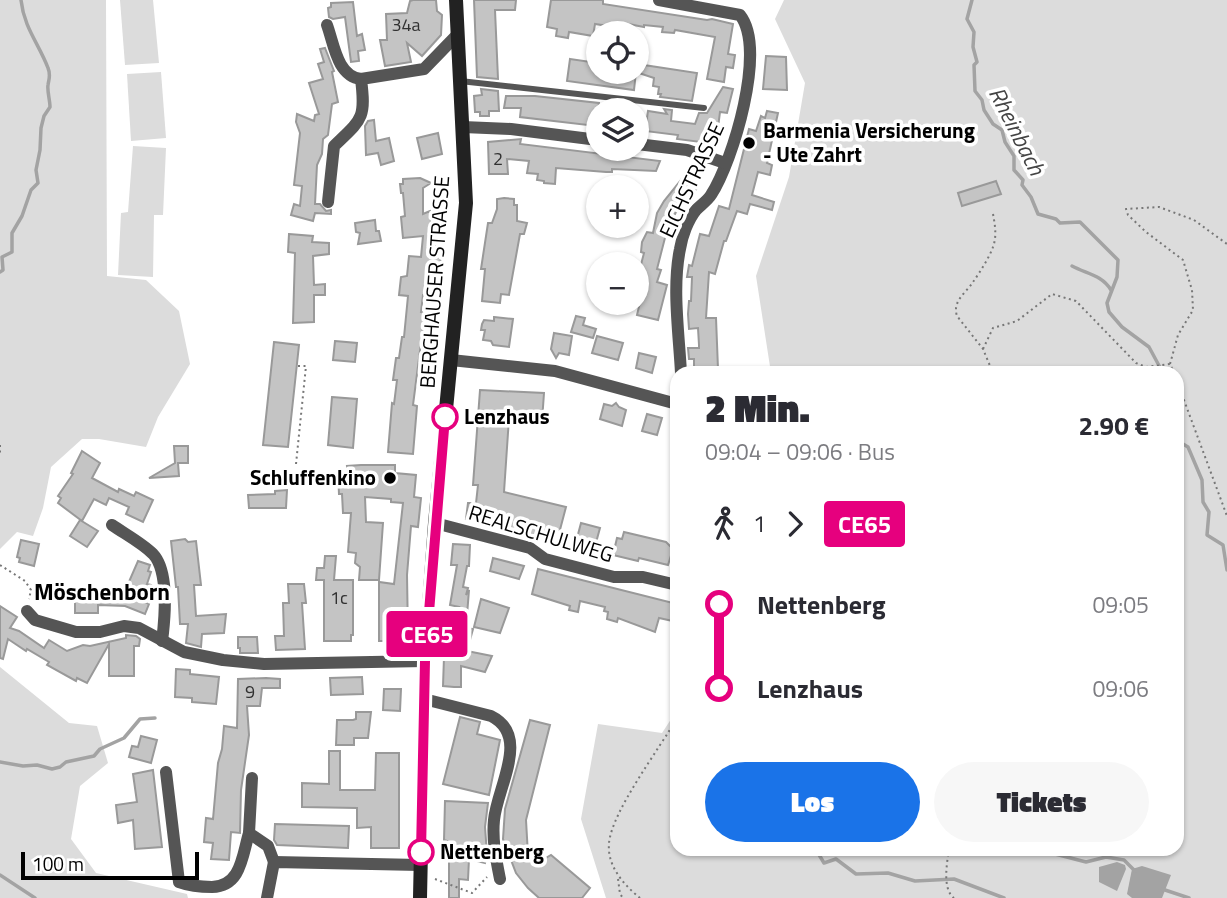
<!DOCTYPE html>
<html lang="de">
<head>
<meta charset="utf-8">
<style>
  :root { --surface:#fff; --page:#f7f7f7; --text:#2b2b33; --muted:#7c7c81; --accent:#1a73e8 }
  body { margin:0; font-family:"Titillium Web",sans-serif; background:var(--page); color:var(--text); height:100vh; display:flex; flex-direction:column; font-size:26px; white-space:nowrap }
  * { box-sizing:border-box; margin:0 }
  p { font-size:23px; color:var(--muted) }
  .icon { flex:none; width:38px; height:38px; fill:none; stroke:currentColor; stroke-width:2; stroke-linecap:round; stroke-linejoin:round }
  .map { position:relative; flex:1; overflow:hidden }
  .drawer { position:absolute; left:670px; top:366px; width:514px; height:490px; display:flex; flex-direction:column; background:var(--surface); border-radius:21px; box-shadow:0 2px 5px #0004 }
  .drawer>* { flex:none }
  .badge { padding:0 14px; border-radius:5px; font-size:24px; line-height:46px }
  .buttons { position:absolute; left:586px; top:21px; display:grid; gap:14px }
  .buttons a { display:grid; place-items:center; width:63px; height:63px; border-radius:50%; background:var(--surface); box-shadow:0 2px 5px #0004; font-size:35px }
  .scale { position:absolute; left:21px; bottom:18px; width:178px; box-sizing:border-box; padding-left:7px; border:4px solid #000; border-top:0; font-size:19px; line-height:24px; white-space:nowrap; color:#000; -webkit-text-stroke:5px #fff; paint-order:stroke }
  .map>.badge { position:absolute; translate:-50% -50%; box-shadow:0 0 0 4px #fff }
  .legs { display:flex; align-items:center; gap:10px; height:77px; padding:0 35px; font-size:23px }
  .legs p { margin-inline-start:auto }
  .summary { display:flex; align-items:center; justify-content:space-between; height:119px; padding:0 35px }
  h1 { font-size:38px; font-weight:800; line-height:52px }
  .primary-button { display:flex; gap:14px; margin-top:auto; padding:14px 35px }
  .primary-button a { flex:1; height:80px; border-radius:42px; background:var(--accent); color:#fff; font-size:28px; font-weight:800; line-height:80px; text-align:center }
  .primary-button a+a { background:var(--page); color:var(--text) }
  ul { padding:0 35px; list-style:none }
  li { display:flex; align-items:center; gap:24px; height:84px; font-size:26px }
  li i { display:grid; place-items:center; width:10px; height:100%; margin:0 9px; background:currentColor }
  li i::after { content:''; width:18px; height:18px; margin:-9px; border:5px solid; border-radius:50%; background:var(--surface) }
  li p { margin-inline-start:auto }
  li:first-child i { background:linear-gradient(#0000 50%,currentColor 0) }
  li:last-child i { background:linear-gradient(currentColor 50%,#0000 0) }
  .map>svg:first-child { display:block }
</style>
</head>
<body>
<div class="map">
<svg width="1227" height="898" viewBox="0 0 1227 898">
  <rect width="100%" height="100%" fill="#fff"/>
  <g fill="#dcdcdc">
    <polygon points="0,0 106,0 107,276 146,280 179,311 190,364 158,417 146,447 99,439 82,439 51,467 43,508 33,536 17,532 0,549"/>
    <polygon points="120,0 153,0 159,63 125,65"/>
    <polygon points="784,0 1227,0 1227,898 606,898 581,819 598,724 662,733 677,710 677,849 1178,849 1178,373 771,373 756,276 789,177 805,83 775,19"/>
    <polygon points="161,72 166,138 131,141 127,74"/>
    <polygon points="133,146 166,148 163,215 154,215 153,277 118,275 121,213 128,212"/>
    <polygon points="0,667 69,723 97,726 108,763 80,786 71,839 96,873 187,894 188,898 0,898"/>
  </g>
  <g fill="#a3a3a3">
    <polygon points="1117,862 1125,865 1126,869 1117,891 1099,882 1099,867"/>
    <polygon points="1142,866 1171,875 1162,898 1132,898 1127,894 1132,869"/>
  </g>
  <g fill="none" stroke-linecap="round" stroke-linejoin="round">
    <g stroke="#a3a3a3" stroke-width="3.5">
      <polyline points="972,0 967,19 974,32 973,47 977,62 974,65 975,91 982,100 984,110 993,124 1002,130 1005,142 1014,156 1014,170 1023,180 1022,185 1031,197 1038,214 1056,219 1060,223 1080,222 1118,260 1117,277 1107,303 1109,312 1122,327 1149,347 1163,373"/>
      <path d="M1072,266C1087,274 1102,275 1111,290"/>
      <path d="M0,272L3,270L2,257L12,252V233L22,216L31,190L38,183L36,170L40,150L41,128L44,116L50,107C50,100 47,91 48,85C49,78 51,75 48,68C39,44 24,28 21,0"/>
      <polyline points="1178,441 1188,447 1202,480 1203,502 1209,512 1207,535 1223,545 1227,570"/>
      <polyline points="0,762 23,766 37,765 52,769 60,767 66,762 94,756 100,749 124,738 140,719 155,718"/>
      <polyline points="673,834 677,835"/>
      <polyline points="731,849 747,853 764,849"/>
      <polyline points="807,849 818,853 823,849"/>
      <polyline points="1036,849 1086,862 1106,857 1124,860 1135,871"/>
      <polyline points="818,853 824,863 836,859 856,874 888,873 915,881 954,879 1004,898"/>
      <polyline points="0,875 35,898"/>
      <polyline points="1162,889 1189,898"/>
    </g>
  </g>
  <g fill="#c4c4c4" stroke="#999" stroke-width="2">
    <polygon points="413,0 436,0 437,11 442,15 441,35 422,56 407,43 411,62 385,66 380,40 387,40 386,14 407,13 410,1"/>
    <polygon points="474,0 516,0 515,10 495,10 498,79 477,77"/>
    <polygon points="551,0 603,0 603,4 707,20 712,19 733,24 728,54 735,55 733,68 726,67 724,82 707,79 715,37 675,30 674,33 662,32 663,27 644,25 644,27 628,24 627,29 595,24 593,36 569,32 568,38 556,36 557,29 547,27"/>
    <polygon points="353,2 357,36 362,34 365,50 358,51 359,61 351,62 345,17 333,19 329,17 328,8 331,7 331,3"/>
    <polygon points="325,48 334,71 332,72 338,102 332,104 328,135 323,139 322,154 317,165 315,204 320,204 326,211 331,210 331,214 315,213 313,221 291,215 294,204 300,206 302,186 294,185 300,133 296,122 297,114 314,121 315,115 319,114 309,83 323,79 318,64 324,62 320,49"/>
    <polygon points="766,56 786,57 787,90 763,89"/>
    <polygon points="570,59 598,63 598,72 637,72 637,64 697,73 692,101 660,97 661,94 658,94 659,87 653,86 654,78 636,72 634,90 567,81"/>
    <polygon points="723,87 733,89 727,113 720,112 716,144 677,139 678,135 645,131 648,111 667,114 664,109 672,110 671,121 695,124 699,113 707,113"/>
    <polygon points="481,89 498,91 499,111 489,111 489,116 480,116 480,112 475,112 474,96 482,95"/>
    <polygon points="506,96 535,96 599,103 596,126 520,117 521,108 504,108"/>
    <polygon points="767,111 778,113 767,163 772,165 770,175 758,172 752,195 774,202 772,210 750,204 747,214 737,211 726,241 724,241 715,274 709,272 706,318 716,318 718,369 716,369 716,373 694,373 694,359 689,359 688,348 699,348 699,345 698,328 689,329 688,314 689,301 691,301 692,277 687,277 689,265 692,266 700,234 709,236 719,206 729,209 749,129 756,131 761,116 765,118"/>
    <polygon points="374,120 376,141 389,138 394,161 381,165 378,153 366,155 365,126 368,121"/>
    <polygon points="438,133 442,154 422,159 417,138"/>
    <polygon points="521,139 520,144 660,161 656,171 612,169 612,172 606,172 556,168 555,184 544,183 544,181 537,180 538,174 527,173 529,161 507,159 508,174 489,174 488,142"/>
    <polygon points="685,175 698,187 676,212 667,230 657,269 661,270 657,282 667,285 658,320 637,315 645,282 637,280 644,253 641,252 642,242 647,232 653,233 657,213 664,201"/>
    <polygon points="420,178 431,183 423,188 423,214 430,211 432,233 441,232 442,242 440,269 428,268 424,295 423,295 421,312 425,312 413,405 417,406 413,454 388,452 392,403 394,404 397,380 393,380 396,358 399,358 402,337 404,337 408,296 399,295 401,277 407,276 409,256 421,257 423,236 403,238 401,217 405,216 403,193 401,193 400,184 403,184 403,179"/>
    <polygon points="996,181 1001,194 962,206 958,193"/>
    <polygon points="504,198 514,199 514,205 517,205 517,221 527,223 524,234 520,234 509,295 501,294 500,303 482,301 485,269 481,269 488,223 492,223 497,209 497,199"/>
    <polygon points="375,220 376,231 379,231 381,241 358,244 360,233 356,232 355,223"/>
    <polygon points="289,234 313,236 312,242 329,243 329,254 313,256 314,285 325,284 325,295 314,295 314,322 293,323 295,253 288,252"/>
    <polygon points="576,316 585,318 583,325 596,329 593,338 571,332"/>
    <polygon points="494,317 513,319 509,347 493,345 491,341 483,340 485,330 481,330 482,324 484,320 494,321"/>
    <polygon points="554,333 572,336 569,355 559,353 556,358 551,349"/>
    <polygon points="597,336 623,343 618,360 592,353"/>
    <polygon points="335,341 357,343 355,362 333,360"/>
    <polygon points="274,342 299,345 288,447 263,445"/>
    <polygon points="639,353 656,357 652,373 636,368"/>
    <polygon points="480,390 544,393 542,421 509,418 504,492 566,507 557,541 504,527 505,523 466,519 468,503 476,503 478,485 473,485"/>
    <polygon points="332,397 357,399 353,448 328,445"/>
    <polygon points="616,403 619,407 626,410 622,426 600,419 604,404 612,406"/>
    <polygon points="647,414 662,418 657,435 642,431"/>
    <polygon points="174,446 188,446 188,463 178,463 179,476 149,478 175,463"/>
    <polygon points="82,451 100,463 92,478 118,492 119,489 134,496 136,492 153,500 143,522 126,514 129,507 109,498 106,505 94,499 82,521 58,503 61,498 58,496 73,474 71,473"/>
    <polygon points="361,465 395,465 395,473 416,475 414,497 421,498 418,527 411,526 407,575 408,635 406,635 406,641 379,641 379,582 394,584 403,503 391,502 391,499 365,497 366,522 383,523 379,580 359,580 360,567 355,563 356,553 348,552 351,513 343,513 342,494 339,494 338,472 348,472 347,466"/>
    <polygon points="287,490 286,508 249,508 248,495 275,494 275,491"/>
    <polygon points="80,520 98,531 87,547 70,536"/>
    <polygon points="581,523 600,528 594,550 584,547 585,544 576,542"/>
    <polygon points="624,532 666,542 673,549 668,565 639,558 638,561 613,555 617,538 622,539"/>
    <polygon points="185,539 188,542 196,541 201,585 194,585 196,616 226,614 224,633 202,634 201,647 186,643 188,624 180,624 178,587 176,587 171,541"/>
    <polygon points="21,540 39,544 34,566 19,562 20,558 17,557"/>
    <polygon points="453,544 470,545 469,566 467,566 463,587 468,588 466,595 469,590 466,628 473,629 467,651 492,656 485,672 461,666 461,687 454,687 443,686 444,657 447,646 445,640 450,621 459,607 450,605 457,565 451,565"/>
    <polygon points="325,556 336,556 334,580 353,580 353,635 351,635 351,641 324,641 324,580 316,580 317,568 324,568"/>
    <polygon points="493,558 524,566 519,579 490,571"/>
    <polygon points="138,561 150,565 148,571 151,572 147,584 151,585 145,602 149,604 145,614 125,606 98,605 98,613 75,613 75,600 97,600 98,593 110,596 112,589 125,591"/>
    <polygon points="538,569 677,604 677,622 659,618 655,632 618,618 617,622 607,619 608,612 604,611 605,607 580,601 578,612 569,610 570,606 532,594"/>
    <polygon points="288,584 304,584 306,603 302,603 305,649 276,650 275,636 284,636 283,603 289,603"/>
    <polygon points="481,599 509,608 500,633 474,627"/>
    <polygon points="0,606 17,617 10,628 19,631 44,648 49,640 67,651 83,645 90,646 126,638 126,635 136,636 140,639 139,646 134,646 134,676 109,676 109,644 87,683 77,678 76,681 47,665 49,662 27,649 26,651 8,639 3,659 0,658"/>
    <polygon points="238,637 257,637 258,653 240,653 240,648 238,648"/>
    <polygon points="176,669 190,670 190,674 219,677 216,704 192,702 192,698 175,697"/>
    <polygon points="362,677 363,694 331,695 330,678"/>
    <polygon points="266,678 280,679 280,688 262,688 260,706 247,706 249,735 241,790 240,833 231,832 229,860 211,859 213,843 204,842 206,818 213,819 218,763 222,749 224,726 237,728 238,679"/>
    <polygon points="384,689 401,689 400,711 383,710"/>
    <polygon points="356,712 371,712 368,738 354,738 354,745 336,745 337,720 353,720 356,719"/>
    <polygon points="460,717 480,722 477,734 500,740 489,795 443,784"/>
    <polygon points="530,720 550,725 526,820 528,855 539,849 544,859 551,855 590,888 582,898 539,898 528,888 516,873 503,839 505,809"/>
    <polygon points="141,736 157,740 151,763 129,757 132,746 138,747"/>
    <polygon points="329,751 340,751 340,790 375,790 376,753 399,753 399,848 371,848 371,827 357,828 357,808 302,807 302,783 329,784"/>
    <polygon points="153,770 162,847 135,849 133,820 118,823 116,805 137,802 133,774"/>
    <polygon points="445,801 488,803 485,827 487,854 485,863 469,859 468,880 459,879 459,898 449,898 449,861 447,861 447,841 444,840"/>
    <polygon points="275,824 349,826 348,848 277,845 274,840"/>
  </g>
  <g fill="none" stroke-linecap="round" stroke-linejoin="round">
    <g stroke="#777" stroke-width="2" stroke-dasharray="2 3.5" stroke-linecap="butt">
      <path d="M993,214C995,225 997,236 993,247C989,258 980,272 973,282C966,293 952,301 957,316L983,349L993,373"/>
      <polyline points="983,349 993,328 1017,321 1052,294 1076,301 1136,363 1146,367 1170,364 1174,373"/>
      <polyline points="1170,364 1178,335 1193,310 1192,290 1183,260 1146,232 1128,215 1126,209 1159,207 1194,220 1227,244"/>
      <polyline points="1178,384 1227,516"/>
      <polyline points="0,445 0,456"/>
      <polyline points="296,464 306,366 298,366"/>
      <polyline points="0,565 25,581 31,590 29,599"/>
      <path d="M949,849C947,863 942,889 954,898"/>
      <polyline points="435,879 472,893 487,877"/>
      <polyline points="618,879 620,894 623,898"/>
      <path d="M640,898C623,884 607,866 609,843C612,811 660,748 677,718"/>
    </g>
    <polyline stroke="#555" stroke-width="6" points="460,81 704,108"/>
    <g stroke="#555" stroke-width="12">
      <path d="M659,0L740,15C767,49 733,161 711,195C708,200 701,205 696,210C688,220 682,236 680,249C672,287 679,334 681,373"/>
      <path d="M327,25C334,44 337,76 361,79"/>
      <polyline points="463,127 511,129 598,140"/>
      <polyline points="637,144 687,150 725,163"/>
      <path d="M328,202L334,146C362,119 366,119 361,79L424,69L457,35"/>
      <polyline points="451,360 555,371 677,404"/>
      <polyline points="435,523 530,548 545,559 614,577 643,577 677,585"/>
      <path d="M112,525C125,534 142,543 153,554C169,571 165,618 162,641"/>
      <polyline points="27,611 35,620 76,632 100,632 124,626 139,628 184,652 223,660 264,664 425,661"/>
      <path d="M424,699L491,716C531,736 497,787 494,820C492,840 496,859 500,879"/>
      <path d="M166,772L179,882C190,886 199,887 212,887C241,886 242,857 249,833"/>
      <polyline points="252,778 249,833 268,846 274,862"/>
      <polyline points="267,898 274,862 420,865"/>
    </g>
    <polyline stroke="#222" stroke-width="14" points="420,898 425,661 435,523 466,203 456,0"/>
  </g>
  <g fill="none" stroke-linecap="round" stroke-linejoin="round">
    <g stroke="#fff" stroke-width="16">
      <polyline id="line-1" points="421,852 425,661 445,417"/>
    </g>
    <use href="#line-1" stroke="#e6007e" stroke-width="10"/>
  </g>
  <g fill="#000" stroke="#fff" stroke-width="2.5">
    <circle cx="749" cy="143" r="7"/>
    <circle cx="390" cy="478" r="7"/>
  </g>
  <g fill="#fff" stroke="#e6007e" stroke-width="3.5">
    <circle cx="445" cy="417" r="12"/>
    <circle cx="421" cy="852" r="12"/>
  </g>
  <g text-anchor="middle" stroke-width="7" stroke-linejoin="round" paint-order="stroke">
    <g font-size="18" fill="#313131">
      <text x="406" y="31">34a</text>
      <text x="498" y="165">2</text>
      <text x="339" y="604">1c</text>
      <text x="250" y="698">9</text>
    </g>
    <g font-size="21" font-weight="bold" fill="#000" stroke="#fff" text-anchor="start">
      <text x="763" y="138">Barmenia Versicherung<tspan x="763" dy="24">- Ute Zahrt</tspan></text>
      <text x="376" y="485" text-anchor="end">Schluffenkino</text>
    </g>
    <g font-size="21" fill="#000" stroke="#fff">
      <text transform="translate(692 180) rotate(-65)" y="7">EICHSTRASSE</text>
      <text transform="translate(435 282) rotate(-86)" y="7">BERGHAUSER STRASSE</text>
      <text transform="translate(541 534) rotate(17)" y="7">REALSCHULWEG</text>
    </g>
    <g font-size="21" font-weight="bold" fill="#000" stroke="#fff" text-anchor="start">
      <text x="464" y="424">Lenzhaus</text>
      <text x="440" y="859">Nettenberg</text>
    </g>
    <g font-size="23" font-style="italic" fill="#444" stroke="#fff">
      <text transform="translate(1017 131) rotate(63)" y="8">Rheinbach</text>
    </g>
    <g font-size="23" font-weight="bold" fill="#000" stroke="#fff">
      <text x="102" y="600">Möschenborn</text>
    </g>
  </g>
</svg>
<div class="buttons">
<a><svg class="icon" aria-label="locate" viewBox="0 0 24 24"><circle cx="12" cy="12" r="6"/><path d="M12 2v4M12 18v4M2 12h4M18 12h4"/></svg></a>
<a><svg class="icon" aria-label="layers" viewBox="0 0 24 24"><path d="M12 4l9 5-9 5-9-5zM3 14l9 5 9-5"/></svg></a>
<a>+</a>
<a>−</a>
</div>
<div class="scale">100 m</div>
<b class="badge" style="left:427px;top:634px;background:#e6007e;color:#fff">CE65</b>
<section class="drawer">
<div class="summary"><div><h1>2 Min.</h1><p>09:04 – 09:06 · Bus</p></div><b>2.90 €</b></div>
<div class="legs"><svg class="icon" aria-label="walk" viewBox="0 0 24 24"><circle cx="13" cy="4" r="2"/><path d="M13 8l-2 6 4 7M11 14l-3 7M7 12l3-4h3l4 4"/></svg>1<svg class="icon" aria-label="forward" viewBox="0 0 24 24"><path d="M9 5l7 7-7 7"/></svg><b class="badge" style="background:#e6007e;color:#fff">CE65</b></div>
<ul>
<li><i style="color:#e6007e"></i><b>Nettenberg</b><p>09:05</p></li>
<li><i style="color:#e6007e"></i><b>Lenzhaus</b><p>09:06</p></li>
</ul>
<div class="primary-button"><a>Los</a><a>Tickets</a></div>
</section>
</div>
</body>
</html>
